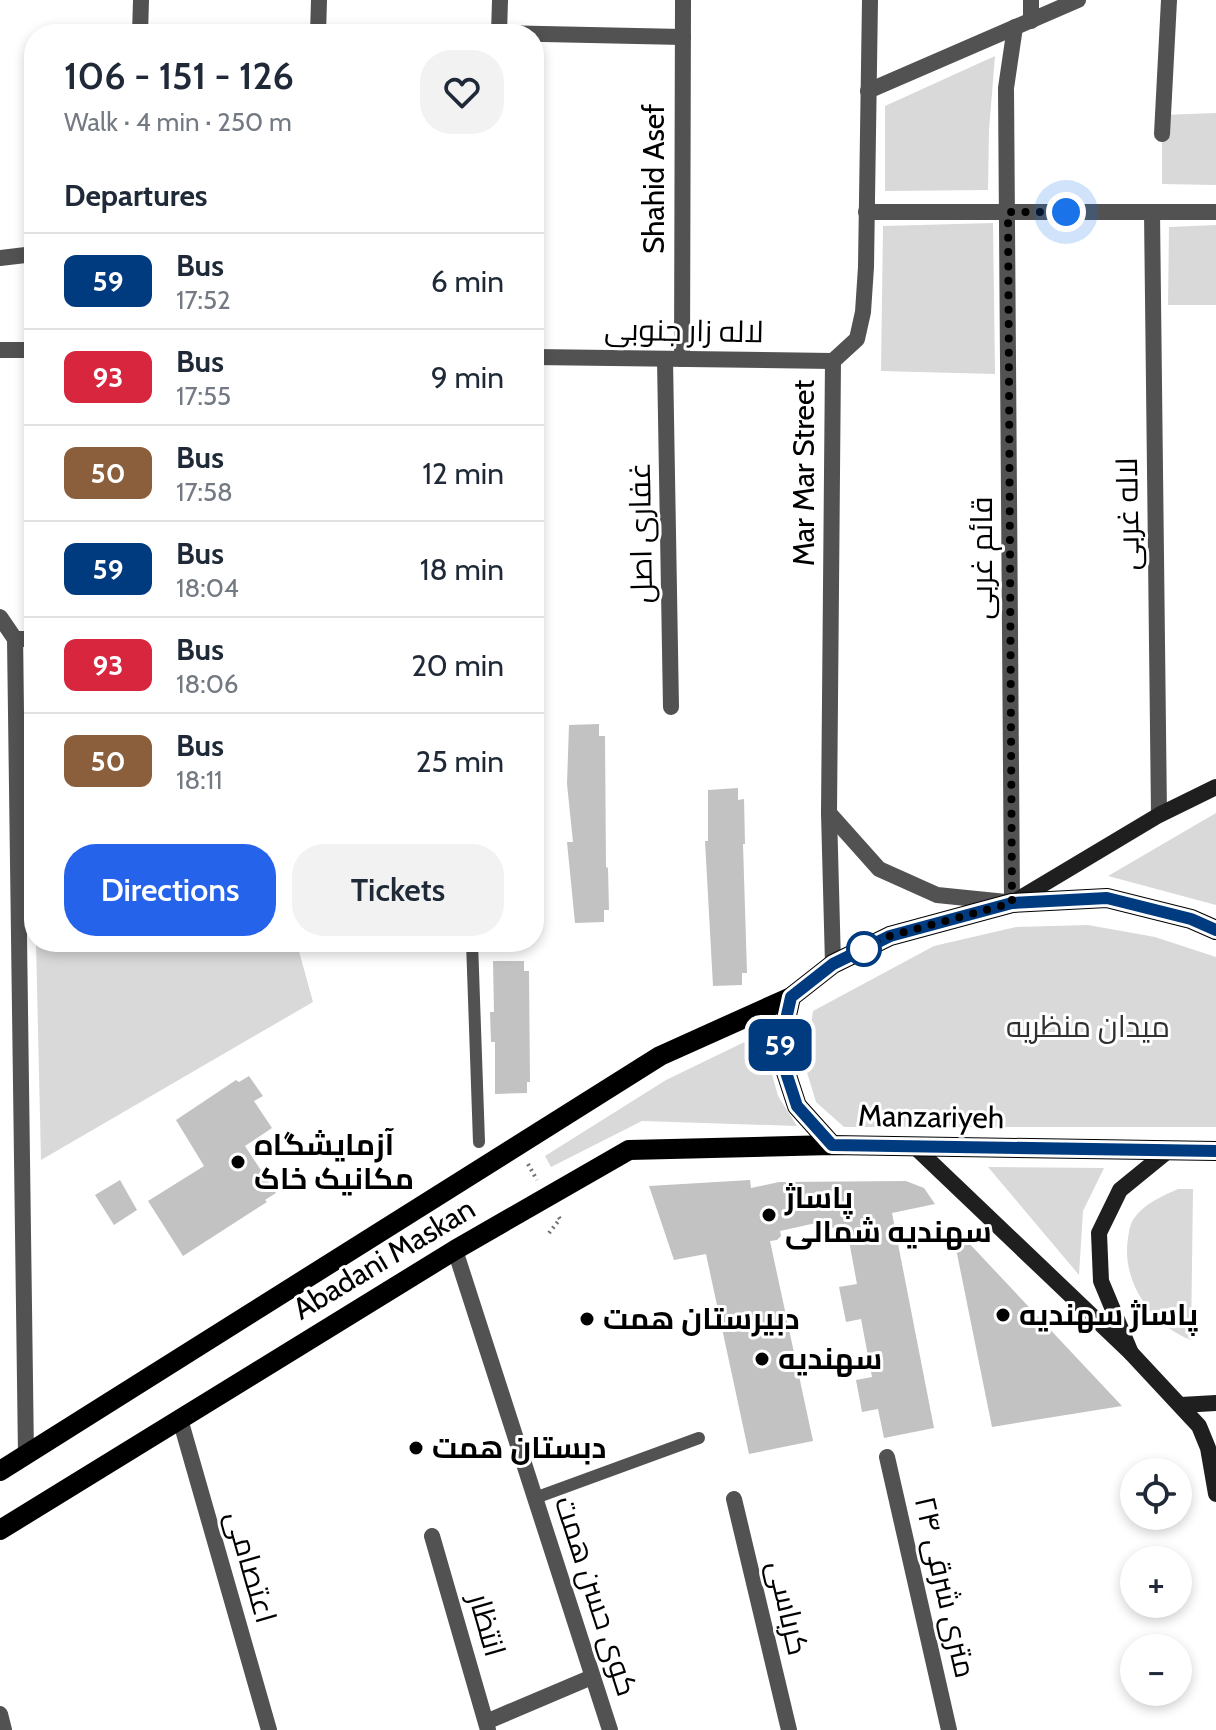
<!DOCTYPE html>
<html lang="en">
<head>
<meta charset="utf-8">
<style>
  :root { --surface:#fff; --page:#f2f2f3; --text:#1f2937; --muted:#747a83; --line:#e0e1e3; --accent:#2563eb }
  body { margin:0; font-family:Cabin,Cairo,sans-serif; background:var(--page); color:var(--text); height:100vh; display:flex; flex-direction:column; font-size:30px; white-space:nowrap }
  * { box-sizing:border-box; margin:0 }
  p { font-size:26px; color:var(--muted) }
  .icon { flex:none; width:44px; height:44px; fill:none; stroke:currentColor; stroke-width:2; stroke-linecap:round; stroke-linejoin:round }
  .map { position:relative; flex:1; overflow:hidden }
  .sheet { position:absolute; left:24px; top:24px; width:520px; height:928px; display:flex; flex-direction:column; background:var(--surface); border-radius:32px; box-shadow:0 4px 12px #0003 }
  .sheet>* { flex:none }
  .badge { padding:0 16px; border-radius:12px; font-size:28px; line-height:52px }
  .fabs { position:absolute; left:1120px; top:1458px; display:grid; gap:16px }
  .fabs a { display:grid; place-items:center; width:72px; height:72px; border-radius:50%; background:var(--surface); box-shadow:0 4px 12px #0003; font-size:40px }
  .you { position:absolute; width:40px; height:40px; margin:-20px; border:6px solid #fff; border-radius:50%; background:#1a73e8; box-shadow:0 0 0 12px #1a73e833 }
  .map>.badge { position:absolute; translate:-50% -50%; box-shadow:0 0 0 4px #fff }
  h2 { padding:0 40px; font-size:30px; line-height:72px }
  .round { display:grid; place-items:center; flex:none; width:84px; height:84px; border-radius:32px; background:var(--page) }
  .head { display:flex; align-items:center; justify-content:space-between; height:136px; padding:0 40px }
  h1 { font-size:38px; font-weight:600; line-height:60px }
  .button { display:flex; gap:16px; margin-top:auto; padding:16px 40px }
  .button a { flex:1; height:92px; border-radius:32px; background:var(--accent); color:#fff; font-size:32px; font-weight:600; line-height:92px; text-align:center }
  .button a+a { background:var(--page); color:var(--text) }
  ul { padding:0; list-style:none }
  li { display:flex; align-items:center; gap:24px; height:96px; padding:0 40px; border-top:2px solid var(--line) }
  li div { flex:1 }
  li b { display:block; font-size:30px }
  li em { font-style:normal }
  li .badge { min-width:88px; font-weight:700; text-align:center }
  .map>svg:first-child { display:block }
</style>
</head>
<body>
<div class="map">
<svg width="1216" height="1730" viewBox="0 0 1216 1730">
  <rect width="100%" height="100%" fill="#fff"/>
  <g fill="#d9d9d9">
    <polygon points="995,56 989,130 988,190 885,191 885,106"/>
    <polygon points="1216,113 1216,185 1162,184 1162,115"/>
    <polygon points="993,223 995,374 881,371 883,226"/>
    <polygon points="1216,225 1216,305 1168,305 1169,227"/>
    <polygon points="1216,813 1216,905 1108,876"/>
    <polygon points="1088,925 1155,937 1216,957 1216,1127 844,1127 816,1102 805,1066 813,1011 934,946 1016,927"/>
    <polygon points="36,942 297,944 313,1002 41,1160"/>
    <polygon points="761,1034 778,1096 797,1126 642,1121 551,1167 545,1156 666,1080"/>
    <polygon points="988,1167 1104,1168 1083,1211 1079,1275"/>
    <path d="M1178,1189H1193L1191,1340C1151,1325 1121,1281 1128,1238C1129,1232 1130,1224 1133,1220C1143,1204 1162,1196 1178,1189Z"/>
  </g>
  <g fill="#c2c2c2">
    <polygon points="599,724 599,736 605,736 606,867 608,868 609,910 604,910 604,922 575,923 567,842 573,842 567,784 569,725"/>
    <polygon points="738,788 738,800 744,799 745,844 743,844 747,973 742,973 742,985 713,986 705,841 708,841 708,790"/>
    <polygon points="493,961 524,961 524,971 529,971 530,1082 527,1082 527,1093 495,1094 495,1042 491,1042 490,1012 494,1012"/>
    <polygon points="249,1076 263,1096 254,1101 272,1128 245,1146 276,1193 265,1200 267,1202 183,1256 148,1201 204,1166 176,1120 236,1080 239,1082"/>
    <polygon points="120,1180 137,1210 114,1225 95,1195"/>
    <polygon points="750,1180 751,1188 779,1182 906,1181 924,1188 935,1204 892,1213 934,1428 884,1438 878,1409 862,1412 856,1380 872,1377 861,1319 846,1322 839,1287 857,1284 846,1225 821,1230 821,1228 817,1228 816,1223 780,1231 781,1236 777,1240 770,1241 813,1441 749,1454 706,1254 674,1260 649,1186"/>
    <polygon points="951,1224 1122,1406 992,1427"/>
  </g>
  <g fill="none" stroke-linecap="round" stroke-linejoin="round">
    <g stroke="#747474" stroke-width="4" stroke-dasharray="2 4" stroke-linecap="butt">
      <polyline points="528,1164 537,1180"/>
      <polyline points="549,1233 560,1219 558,1216"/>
    </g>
    <g stroke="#525252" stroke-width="12">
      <polyline points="472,942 479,1142"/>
      <polyline points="535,1498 699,1438"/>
    </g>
    <g stroke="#525252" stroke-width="16">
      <polyline points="1031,21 1031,0"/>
      <polyline points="499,33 683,37"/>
      <polyline points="140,34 141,0"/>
      <polyline points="318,34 319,0"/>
      <polyline points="499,34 500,0"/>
      <polyline points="868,91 1078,0"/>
      <polyline points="1162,134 1169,0"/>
      <polyline points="866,212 1216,212"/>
      <polyline points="1152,212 1159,815"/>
      <polyline points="0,258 34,254"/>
      <polyline points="665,359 671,707"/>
      <polyline points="682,359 683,0"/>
      <polyline points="15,639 34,639"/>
      <polyline points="1012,903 1006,88 1015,27"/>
      <polyline points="455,1250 610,1730"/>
      <polyline points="180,1419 269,1730"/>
      <polyline points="887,1457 949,1730"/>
      <polyline points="734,1499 789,1730"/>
      <polyline points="432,1536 488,1730"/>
      <polyline points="0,1714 4,1730"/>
      <polyline points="486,1722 592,1677"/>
    </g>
    <g stroke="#525252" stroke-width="16">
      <polyline points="0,350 34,350"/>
      <polyline points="534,357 833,361"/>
      <polyline points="0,617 15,639 26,1455"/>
      <polyline points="829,813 879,869 937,895 1006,902"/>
      <polyline points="833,964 829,813 833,361 857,339 863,312 866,267 870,0"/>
    </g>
    <g stroke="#1f1f1f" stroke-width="16">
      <polyline points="1012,903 1159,815 1216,787"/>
      <polyline points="915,1147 1131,1353 1101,1281 1099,1233 1120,1190 1169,1150"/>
      <polyline points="1131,1353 1199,1426 1208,1448 1216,1494"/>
      <polyline points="1181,1405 1216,1403"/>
    </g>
    <g stroke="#000" stroke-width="20">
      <polyline points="832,1145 797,1106 779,1051 791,997 833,964 890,936 1012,903 1107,898 1191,919 1216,930"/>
      <polyline points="0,1471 660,1056 791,997"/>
      <polyline points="0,1530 455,1250 629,1150 832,1145 1216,1151"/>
    </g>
  </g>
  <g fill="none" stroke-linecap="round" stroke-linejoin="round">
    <g stroke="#fff" stroke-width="18">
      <polyline id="line" points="1216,930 1191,919 1107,898 1012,903 890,936 833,964 791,997 779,1051 797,1106 832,1145 1216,1151"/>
    </g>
    <use href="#line" stroke="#003b80" stroke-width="12"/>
    <polyline stroke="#000" stroke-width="8" stroke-dasharray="0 14.4" points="864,949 890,936 1012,903 1008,212 1066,212"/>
  </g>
  <circle fill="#fff" stroke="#003b80" stroke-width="4" cx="864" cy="949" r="16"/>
  <g fill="#000" stroke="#fff" stroke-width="3">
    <circle cx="238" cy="1162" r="8"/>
    <circle cx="769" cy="1215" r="8"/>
    <circle cx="1003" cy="1315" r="8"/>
    <circle cx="587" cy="1319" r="8"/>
    <circle cx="762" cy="1359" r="8"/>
    <circle cx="416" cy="1448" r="8"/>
  </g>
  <g text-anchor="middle" stroke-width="6" stroke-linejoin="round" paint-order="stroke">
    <g font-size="30" fill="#000" stroke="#fff">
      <text transform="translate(654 179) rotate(-90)" y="10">Shahid Asef</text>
      <text transform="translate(684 331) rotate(1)" y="10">لاله زار جنوبی</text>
      <text transform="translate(804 473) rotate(-90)" y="10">Mar Mar Street</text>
      <text transform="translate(1128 514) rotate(-91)" y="10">لاله غربی</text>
      <text transform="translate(641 533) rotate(-91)" y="10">غفاری اصل</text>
      <text transform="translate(982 558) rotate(-90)" y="10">قائم غربی</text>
      <text transform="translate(931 1117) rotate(1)" y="10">Manzariyeh</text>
      <text transform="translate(384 1259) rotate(-31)" y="10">Abadani Maskan</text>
      <text transform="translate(251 1567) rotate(74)" y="10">اعتصامی</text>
      <text transform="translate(945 1587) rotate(77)" y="10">۲۴ متری شرقی</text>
      <text transform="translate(596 1596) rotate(72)" y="10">کوی حسن همت</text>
      <text transform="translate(788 1608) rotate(77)" y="10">کرباسی</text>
      <text transform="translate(487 1625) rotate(74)" y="10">انتظار</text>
    </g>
    <g font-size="30" fill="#303030" stroke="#fff">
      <text x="1088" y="1037">میدان منظریه</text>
    </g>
    <g font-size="30" font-weight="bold" fill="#000" stroke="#fff" text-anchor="start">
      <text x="254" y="1155">آزمایشگاه<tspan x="254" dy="34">مکانیک خاک</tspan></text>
      <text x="785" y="1208">پاساژ<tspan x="785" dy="34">سهندیه شمالی</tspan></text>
      <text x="1019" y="1325">پاساژ سهندیه</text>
      <text x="603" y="1329">دبیرستان همت</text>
      <text x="778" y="1369">سهندیه</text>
      <text x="432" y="1458">دبستان همت</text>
    </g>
  </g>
</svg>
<div class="fabs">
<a><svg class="icon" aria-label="locate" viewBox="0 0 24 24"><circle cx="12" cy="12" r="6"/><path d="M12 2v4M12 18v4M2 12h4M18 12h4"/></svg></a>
<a>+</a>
<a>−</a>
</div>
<div class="you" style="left:1066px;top:212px"></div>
<b class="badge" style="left:780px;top:1045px;background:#003b80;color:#fff">59</b>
<section class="sheet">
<div class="head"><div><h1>106 - 151 - 126</h1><p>Walk · 4 min · 250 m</p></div><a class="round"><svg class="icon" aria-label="heart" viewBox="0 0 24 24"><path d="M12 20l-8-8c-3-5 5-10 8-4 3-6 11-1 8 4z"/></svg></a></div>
<h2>Departures</h2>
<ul>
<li><span class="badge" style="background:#003b80;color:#fff">59</span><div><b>Bus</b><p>17:52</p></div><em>6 min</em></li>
<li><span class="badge" style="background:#d7263d;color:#fff">93</span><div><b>Bus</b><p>17:55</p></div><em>9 min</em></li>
<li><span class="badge" style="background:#8b5e3c;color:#fff">50</span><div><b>Bus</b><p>17:58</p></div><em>12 min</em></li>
<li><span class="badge" style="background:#003b80;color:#fff">59</span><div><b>Bus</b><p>18:04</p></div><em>18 min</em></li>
<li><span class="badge" style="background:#d7263d;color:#fff">93</span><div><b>Bus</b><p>18:06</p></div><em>20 min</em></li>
<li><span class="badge" style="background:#8b5e3c;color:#fff">50</span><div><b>Bus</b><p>18:11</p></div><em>25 min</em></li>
</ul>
<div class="button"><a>Directions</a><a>Tickets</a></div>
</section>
</div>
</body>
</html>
